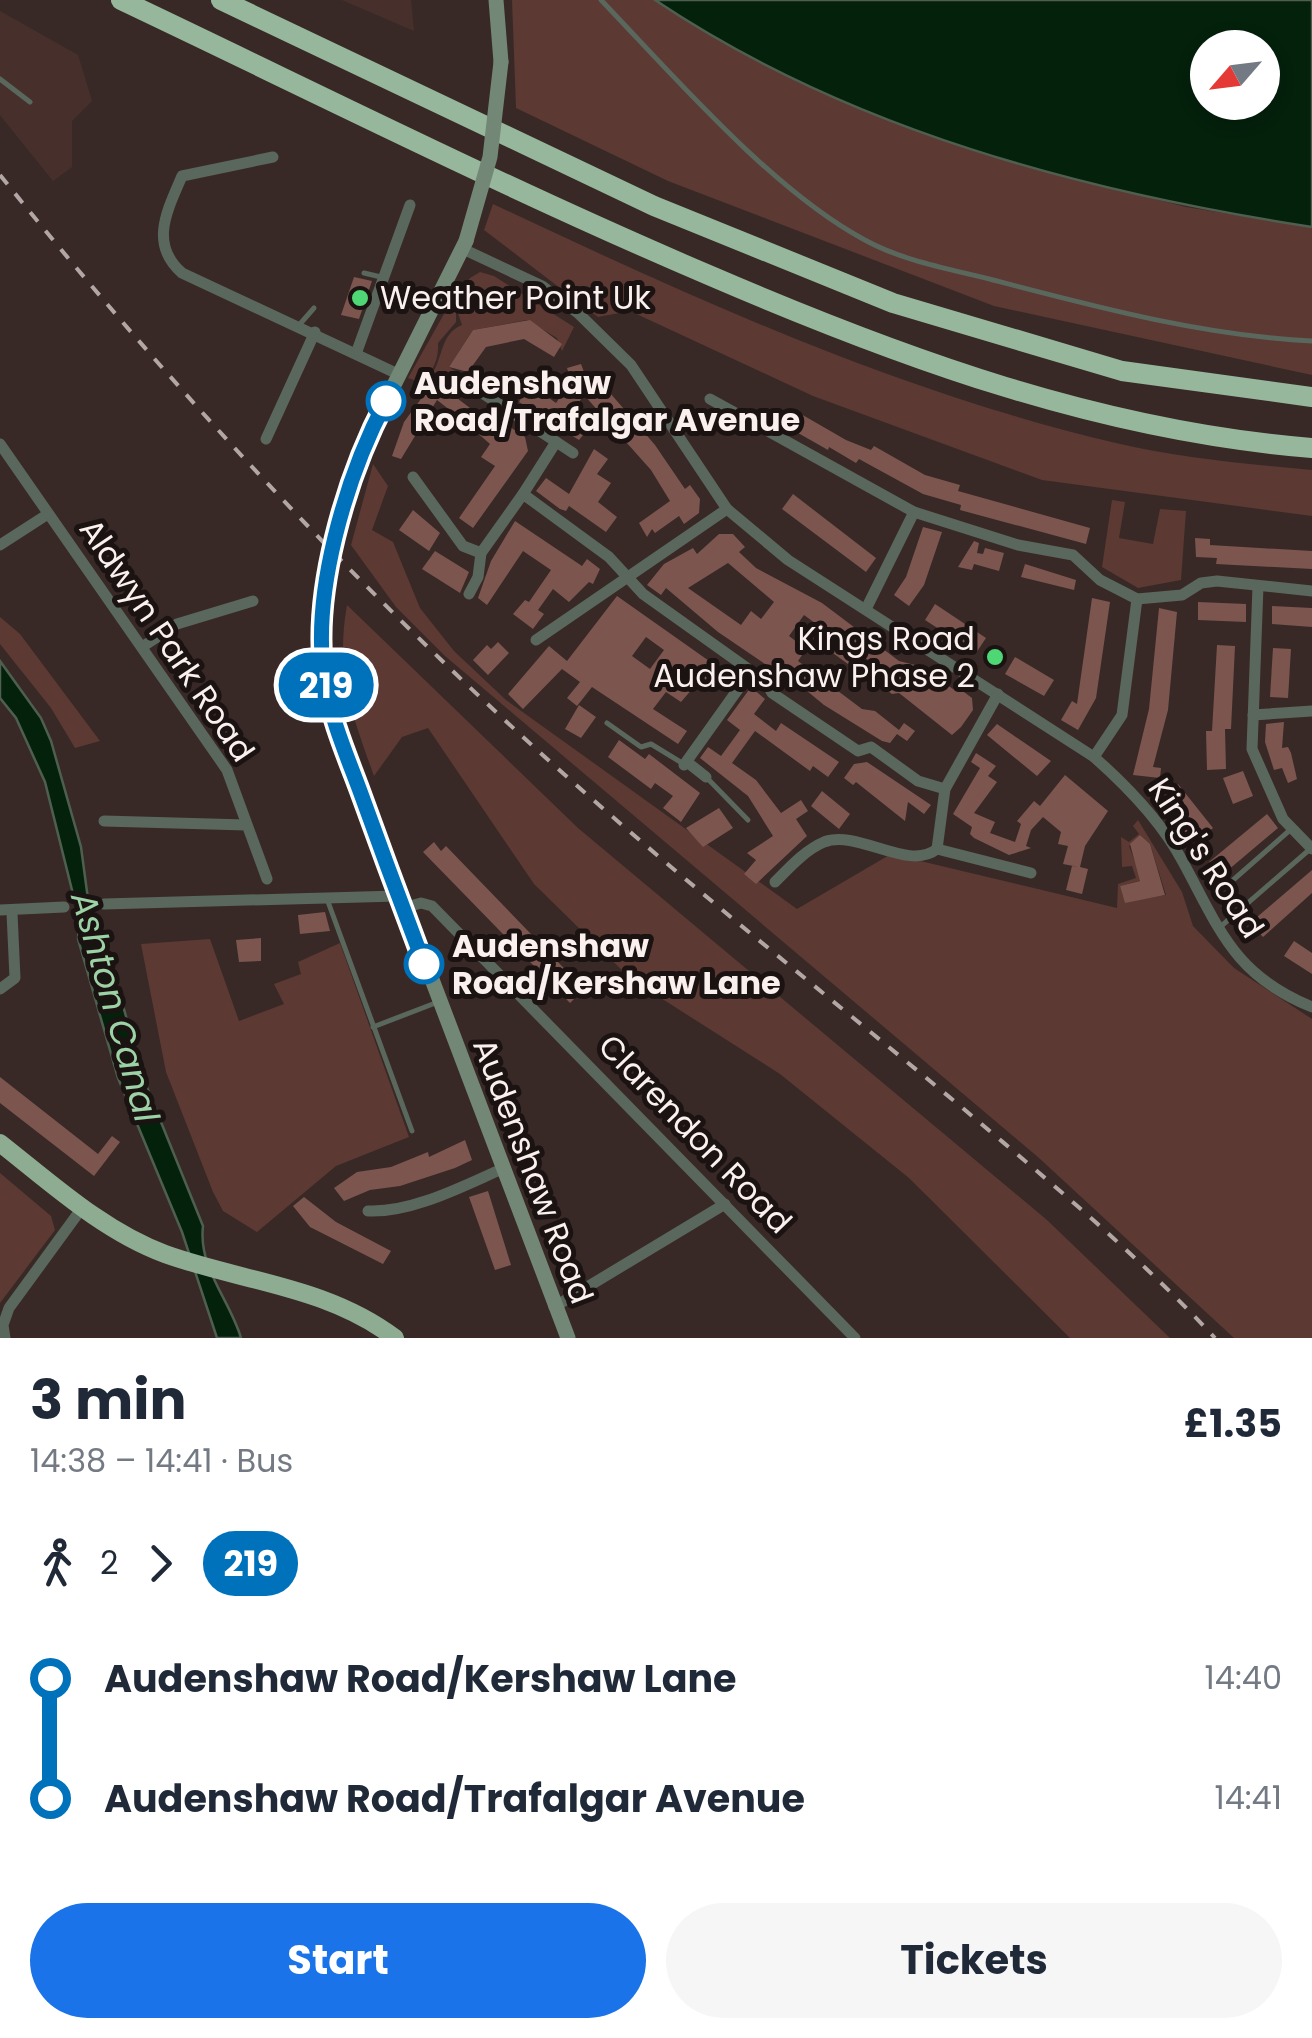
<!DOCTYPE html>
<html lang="en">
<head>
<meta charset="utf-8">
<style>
  :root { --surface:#fff; --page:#f6f6f7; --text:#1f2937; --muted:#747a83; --accent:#1a73e8 }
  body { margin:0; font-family:Poppins,sans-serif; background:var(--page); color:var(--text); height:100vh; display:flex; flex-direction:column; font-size:38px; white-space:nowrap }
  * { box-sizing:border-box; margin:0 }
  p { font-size:32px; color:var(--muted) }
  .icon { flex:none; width:55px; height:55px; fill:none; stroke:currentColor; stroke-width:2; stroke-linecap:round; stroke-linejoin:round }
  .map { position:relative; height:1338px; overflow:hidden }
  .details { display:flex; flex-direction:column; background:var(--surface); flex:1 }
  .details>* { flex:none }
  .badge { padding:0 20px; border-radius:32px; font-size:35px; line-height:65px }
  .needle { width:65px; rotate:242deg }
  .buttons { position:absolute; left:1190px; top:30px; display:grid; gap:20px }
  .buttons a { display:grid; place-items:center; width:90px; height:90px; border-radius:50%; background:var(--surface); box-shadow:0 5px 15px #0003; font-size:50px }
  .map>.badge { position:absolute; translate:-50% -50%; box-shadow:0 0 0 5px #fff }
  .legs { display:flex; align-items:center; gap:15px; height:110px; padding:0 30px; font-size:32px }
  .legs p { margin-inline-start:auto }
  .headline { display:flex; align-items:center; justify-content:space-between; height:170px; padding:0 30px }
  h1 { font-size:55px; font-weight:700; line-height:75px }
  .action { display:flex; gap:20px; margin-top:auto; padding:20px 30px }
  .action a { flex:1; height:115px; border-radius:60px; background:var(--accent); color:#fff; font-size:40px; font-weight:700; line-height:115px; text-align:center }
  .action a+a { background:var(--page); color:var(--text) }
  ul { padding:0 30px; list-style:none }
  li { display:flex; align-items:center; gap:35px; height:120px; font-size:38px }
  li i { display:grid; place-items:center; width:15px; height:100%; margin:0 12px; background:currentColor }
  li i::after { content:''; width:25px; height:25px; margin:-12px; border:8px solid; border-radius:50%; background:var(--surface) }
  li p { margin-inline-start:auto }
  li:first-child i { background:linear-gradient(#0000 50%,currentColor 0) }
  li:last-child i { background:linear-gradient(currentColor 50%,#0000 0) }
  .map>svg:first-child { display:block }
</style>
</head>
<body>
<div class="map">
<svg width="1312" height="1338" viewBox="0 0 1312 1338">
  <rect width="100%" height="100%" fill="#382926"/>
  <g fill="#47302c">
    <polygon points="342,0 411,0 414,31"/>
    <polygon points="0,11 78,55 92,101 72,121 72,167 53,181 0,115"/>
  </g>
  <g fill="#5c3933" fill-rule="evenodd">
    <polygon points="512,0 655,0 765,65 867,111 1013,162 1186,207 1312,227 1312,375 994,306 668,181 516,108"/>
    <path d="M493,204C695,299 898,392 1116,443C1180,458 1247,464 1312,470V516L1042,480L813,396L630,311L598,317L484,230Z"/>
    <path d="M480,272L494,276L574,327L562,351L557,338L527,320L473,330L449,367L460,374L454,381L431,376C444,356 440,334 462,325L458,313L468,302L457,295L470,278Z"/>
    <path d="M449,305L456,310V322L438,343C439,359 433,371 422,383L408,378Z"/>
    <path d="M373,464L388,486L372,530L393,542L420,608L454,651L506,700L797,909L891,854L1117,908L1118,884L1136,878L1132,866L1122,867L1121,837L1129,842L1139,834L1133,826L1138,820L1182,892L1193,926L1234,968L1312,1019V1338H1234L1039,1158L445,656L396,607L351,545ZM1140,835L1150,844L1166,895L1125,902L1120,886L1142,880L1129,846Z"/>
    <polygon points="1112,500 1125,502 1119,538 1153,544 1160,509 1186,511 1181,580 1138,588 1102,567"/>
    <path d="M347,605L578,828L1047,1220L1170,1338H1070L909,1178L780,1074L631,979L534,884L428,728L402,737L374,776C352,714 335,672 347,605Z"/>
    <polygon points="0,617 20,634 100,741 75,748 51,708 0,644"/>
    <polygon points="210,939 239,1021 284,1004 274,984 301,974 298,962 340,943 409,1137 336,1166 257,1232 223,1211 213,1192 166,1072 141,944"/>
    <polygon points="0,1173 51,1216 55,1230 0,1303"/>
  </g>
  <g fill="#04210c" stroke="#4e5f50" stroke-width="2.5" fill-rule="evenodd">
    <path d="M655,0H1312V227C1084,192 849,130 655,0ZM1208,48H1262V102H1208Z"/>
    <path d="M0,661L41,718L51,741L81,847L90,914L105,942L144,1080L203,1226C198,1268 230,1300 241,1338H217L182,1232L118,1078L78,939L80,902L73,894L45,782L16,718L0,698Z"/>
  </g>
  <g fill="#7c554f" fill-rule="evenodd">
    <polygon points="354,277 372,281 359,319 341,315"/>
    <polygon points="530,320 562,344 554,357 524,339 486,347 468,372 449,367 473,330"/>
    <polygon points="581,364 591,391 604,386 655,445 685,489 690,485 700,499 699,513 684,524 679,516 655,533 652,529 647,537 639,523 670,501 651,470 584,395 569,416 587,430 579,440 519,402 529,384 556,403 571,381 567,368"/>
    <polygon points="445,389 495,427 506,433 510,427 525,437 528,451 473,528 459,518 495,466 481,457 490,444 465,422 437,400 401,459 392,456 404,422 426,392"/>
    <polygon points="794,410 846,440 871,450 874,446 925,475 960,485 958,491 1090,528 1086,544 960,510 961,505 923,494 859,459 856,463 829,447 828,450 784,425"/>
    <polygon points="594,449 608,459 597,474 611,483 598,502 617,517 606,532 569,506 566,511 560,509 536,491 546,478 569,494"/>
    <polygon points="793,494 876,558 866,572 782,509"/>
    <polygon points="413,510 440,533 429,551 399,530"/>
    <polygon points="515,521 582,566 587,559 600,569 593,584 589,582 569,602 553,589 538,610 544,614 533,629 513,614 525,600 529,602 551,570 523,551 487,605 478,598 491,561"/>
    <polygon points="923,527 942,532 924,585 909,606 894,595 906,577"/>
    <path d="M719,534H733L745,547L739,552L756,568L822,603L899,661L923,667L953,689L956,686L972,698L973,710L961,727L952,735L899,693L892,694L885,689L894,678L861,655L852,667L826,648L834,637L804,615L789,636L806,649L798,661L862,709L875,711L899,730L904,723L915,731L907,741L897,734L890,743L882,741L824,705L778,667L771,668L718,632L666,588L661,595L647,585L664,564L693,548L697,554ZM728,563L774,602L761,619L751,611L741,625L688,588Z"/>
    <polygon points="1195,538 1210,539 1210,545 1312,551 1312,569 1216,564 1217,558 1196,557"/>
    <polygon points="974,541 979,543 977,553 983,554 985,548 1004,553 999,571 974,564 972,570 958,567"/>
    <polygon points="435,551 469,572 460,593 422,569"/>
    <polygon points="1025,564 1076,580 1074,590 1021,577"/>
    <path d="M617,596L729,675L714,692L699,681L681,702L666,692L653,709L687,731L678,744L592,687L577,706L567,698L580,682L562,669L523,709L508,694L549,646L567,661ZM646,637L664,650L650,669L632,656Z"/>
    <polygon points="1092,598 1110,602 1096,698 1078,730 1061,720 1072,701 1077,704"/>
    <polygon points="1198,602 1246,604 1246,622 1198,620"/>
    <polygon points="935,604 986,638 976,653 925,620"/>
    <polygon points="1272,606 1312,608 1312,627 1272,624"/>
    <polygon points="1159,608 1177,612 1168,710 1153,767 1161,768 1160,778 1133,775 1149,709"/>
    <polygon points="498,642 509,653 488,675 473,660 487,645 491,649"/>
    <polygon points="1217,645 1235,646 1231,729 1225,729 1226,769 1207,770 1206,731 1212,731"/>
    <polygon points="1273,648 1291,649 1288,698 1270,697"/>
    <polygon points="1015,657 1054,680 1044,696 1005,674"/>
    <polygon points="751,687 765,699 754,714 776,731 781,723 839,762 828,777 813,766 810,771 755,731 732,763 756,780 781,813 801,800 808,811 796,819 807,836 756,884 744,874 756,860 747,853 773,836 748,796 700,758 708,747 721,756 740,730 727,720"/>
    <polygon points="579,705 596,717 581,738 565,729"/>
    <polygon points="1284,722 1282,748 1288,747 1291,753 1297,779 1288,783 1282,768 1274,770 1265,742 1266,724"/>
    <polygon points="997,724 1051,761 1037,776 987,735"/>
    <polygon points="619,740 645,759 649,754 700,793 681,822 663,808 673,796 655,783 651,789 608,757"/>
    <polygon points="976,753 996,766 988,776 997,782 974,813 995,822 990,833 1015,842 1021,824 1017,821 1034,801 1040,806 1065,775 1108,811 1085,846 1080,867 1088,869 1082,894 1066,890 1072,866 1079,867 1063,864 1068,846 1058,844 1061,832 1043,817 1031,830 1026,846 1031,848 1009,855 974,838 970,834 972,827 953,814 980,768 971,762"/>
    <polygon points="867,762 931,805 924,814 908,802 905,821 856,782 853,785 844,778 854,764"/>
    <polygon points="1243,771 1253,796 1233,804 1223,778"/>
    <polygon points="1178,784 1213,828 1194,844 1183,829 1188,825 1165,796"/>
    <polygon points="822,791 850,814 839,829 811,806"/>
    <polygon points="719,808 733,828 703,847 686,828"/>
    <polygon points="1267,814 1278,828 1221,876 1209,862"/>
    <polygon points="1140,835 1150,844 1165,895 1125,903 1120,886 1140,881 1130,844"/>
    <polygon points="434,842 441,851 446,846 584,989 570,1003 423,852"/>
    <polygon points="1312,870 1312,893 1263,937 1250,923"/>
    <polygon points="325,912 330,931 300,934 298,915"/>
    <polygon points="261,938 261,961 239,962 236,940"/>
    <polygon points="1294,941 1312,953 1312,974 1284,956"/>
    <polygon points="0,1077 98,1154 112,1136 120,1142 94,1176 0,1103"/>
    <polygon points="465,1140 472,1160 455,1168 400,1186 370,1190 344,1201 334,1188 357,1172 391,1167 428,1152 429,1157"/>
    <polygon points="488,1191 511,1265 495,1270 469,1197"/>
    <polygon points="304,1197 336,1222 391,1251 383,1264 310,1227 293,1206"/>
  </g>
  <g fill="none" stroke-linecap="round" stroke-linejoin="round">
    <g stroke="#5a675c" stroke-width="5">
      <path d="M601,0C673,75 772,190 863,239C902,261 950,269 993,280C1096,307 1205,336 1312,341"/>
      <polyline points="0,79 30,102"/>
      <polyline points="364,273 381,277"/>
      <polyline points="300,324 314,308"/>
      <polyline points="607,723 641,747 651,744 682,763"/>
      <polyline points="706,777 748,820"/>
      <polyline points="1232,881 1290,830"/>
      <polyline points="327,899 412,1131"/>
      <polyline points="1219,928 1309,850"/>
      <polyline points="373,1027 438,1002"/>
    </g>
    <g stroke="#5a675c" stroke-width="11">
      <path d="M273,157L182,176C167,211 149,244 182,273L400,375"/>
      <path d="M463,249L542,286L578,313L631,365L727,509L788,560L1094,757C1128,787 1162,822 1183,862C1220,930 1234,975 1312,1007"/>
      <polyline points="357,351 410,205"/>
      <polyline points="461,379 573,453"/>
      <polyline points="710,399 914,512 1018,545 1073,555 1100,580 1137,599 1182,595 1201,583 1217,581 1312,591"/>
      <polyline points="266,439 315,332"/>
      <polyline points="0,444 227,770 267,879"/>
      <polyline points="413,477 463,546 481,553 523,494 609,557 643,594 751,671 684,765"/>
      <polyline points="523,494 556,442"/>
      <polyline points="0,545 48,514"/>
      <polyline points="1258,586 1252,749 1283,819 1312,849"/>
      <polyline points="469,594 478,577 481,553"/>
      <polyline points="866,609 914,512"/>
      <polyline points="536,640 727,509"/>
      <polyline points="142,647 177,624 253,601"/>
      <polyline points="751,671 765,680 772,693 858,751 871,747 918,781 945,789"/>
      <polyline points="998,694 945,789 937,849 1031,873"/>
      <polyline points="1253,715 1312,711"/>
      <polyline points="1094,757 1122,715 1137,599"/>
      <polyline points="687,762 706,777"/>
      <polyline points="104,821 246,825"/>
      <path d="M775,882C789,868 805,850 824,842C858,829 908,872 937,849"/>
      <polyline points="104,904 398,896"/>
      <polyline points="403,908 421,903 432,906 855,1338"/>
      <polyline points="0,910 64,907"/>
      <polyline points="0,989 15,978 12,913"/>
      <path d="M368,1211C412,1213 463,1186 502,1169"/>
      <polyline points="554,1307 725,1204"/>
      <polyline points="5,1338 3,1325 9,1308 82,1208"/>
    </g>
    <g stroke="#728775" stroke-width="15">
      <polyline points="496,0 501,62"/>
      <polyline points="346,501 368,437 466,241"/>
      <polyline points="320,616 324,681 337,729 568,1338"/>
    </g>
    <path stroke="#8eac92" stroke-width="18" d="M0,1143C51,1183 103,1231 165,1254C243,1282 326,1286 395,1338"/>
    <g stroke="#96b79b" stroke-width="20">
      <path d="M121,0C317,93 511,191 711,276C904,359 1101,431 1312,448"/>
      <polyline points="221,0 654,206 893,303 1122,371 1312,397"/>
    </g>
    <path stroke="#b3a7a5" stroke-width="4" stroke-dasharray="12 12" stroke-linecap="butt" d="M0,175C169,385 356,587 556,767C689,886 828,996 965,1110C1051,1183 1138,1255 1215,1338"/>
    <g stroke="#728775" stroke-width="15">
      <polyline points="466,241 490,157 501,62"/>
      <polyline points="320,616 346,501"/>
    </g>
  </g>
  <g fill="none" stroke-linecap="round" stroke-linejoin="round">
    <g stroke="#fff" stroke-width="22">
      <path id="line-1" d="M386,401C346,477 310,596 325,682C331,719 347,756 360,791C381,849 402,906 424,964"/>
    </g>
    <use href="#line-1" stroke="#0072bc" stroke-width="15"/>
  </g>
  <g fill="#4fd675" stroke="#1a1312" stroke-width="4">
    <circle cx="360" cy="298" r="10"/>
    <circle cx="995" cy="657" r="10"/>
  </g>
  <g fill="#fff" stroke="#0072bc" stroke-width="5">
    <circle cx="386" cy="401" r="18"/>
    <circle cx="424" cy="964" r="18"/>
  </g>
  <g text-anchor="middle" stroke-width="10" stroke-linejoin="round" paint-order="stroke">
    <g font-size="32" fill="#faf0ee" stroke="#1a1312" text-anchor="start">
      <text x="380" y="309">Weather Point Uk</text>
      <text x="975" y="650" text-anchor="end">Kings Road<tspan x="975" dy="37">Audenshaw Phase 2</tspan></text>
    </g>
    <g font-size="32" font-weight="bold" fill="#faf0ee" stroke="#1a1312" text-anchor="start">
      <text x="414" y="394">Audenshaw<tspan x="414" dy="37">Road/Trafalgar Avenue</tspan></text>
      <text x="452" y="957">Audenshaw<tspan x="452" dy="37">Road/Kershaw Lane</tspan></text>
    </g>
    <g font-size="32" fill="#faf0ee" stroke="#1a1312">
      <text transform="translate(167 640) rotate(56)" y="11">Aldwyn Park Road</text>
      <text transform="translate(1206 858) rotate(57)" y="11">King's Road</text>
      <text transform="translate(695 1134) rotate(46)" y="11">Clarendon Road</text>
      <text transform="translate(533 1171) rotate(69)" y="11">Audenshaw Road</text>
    </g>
    <g font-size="35" font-style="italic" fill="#9cd2a5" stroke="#1a1312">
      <text transform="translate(115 1007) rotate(74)" y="12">Ashton Canal</text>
    </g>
  </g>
</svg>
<div class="buttons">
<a><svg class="needle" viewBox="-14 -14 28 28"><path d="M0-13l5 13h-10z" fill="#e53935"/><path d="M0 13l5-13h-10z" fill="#747a83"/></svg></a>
</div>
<b class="badge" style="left:326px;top:685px;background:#0072bc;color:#fff">219</b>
</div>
<section class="details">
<div class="headline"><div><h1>3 min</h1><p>14:38 – 14:41 · Bus</p></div><b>£1.35</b></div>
<div class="legs"><svg class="icon" aria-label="walk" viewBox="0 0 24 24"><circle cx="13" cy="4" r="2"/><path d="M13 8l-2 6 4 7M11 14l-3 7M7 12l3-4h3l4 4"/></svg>2<svg class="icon" aria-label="forward" viewBox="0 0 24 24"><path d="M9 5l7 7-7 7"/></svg><b class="badge" style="background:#0072bc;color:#fff">219</b></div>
<ul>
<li><i style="color:#0072bc"></i><b>Audenshaw Road/Kershaw Lane</b><p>14:40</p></li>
<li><i style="color:#0072bc"></i><b>Audenshaw Road/Trafalgar Avenue</b><p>14:41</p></li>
</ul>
<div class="action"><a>Start</a><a>Tickets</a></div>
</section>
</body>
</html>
